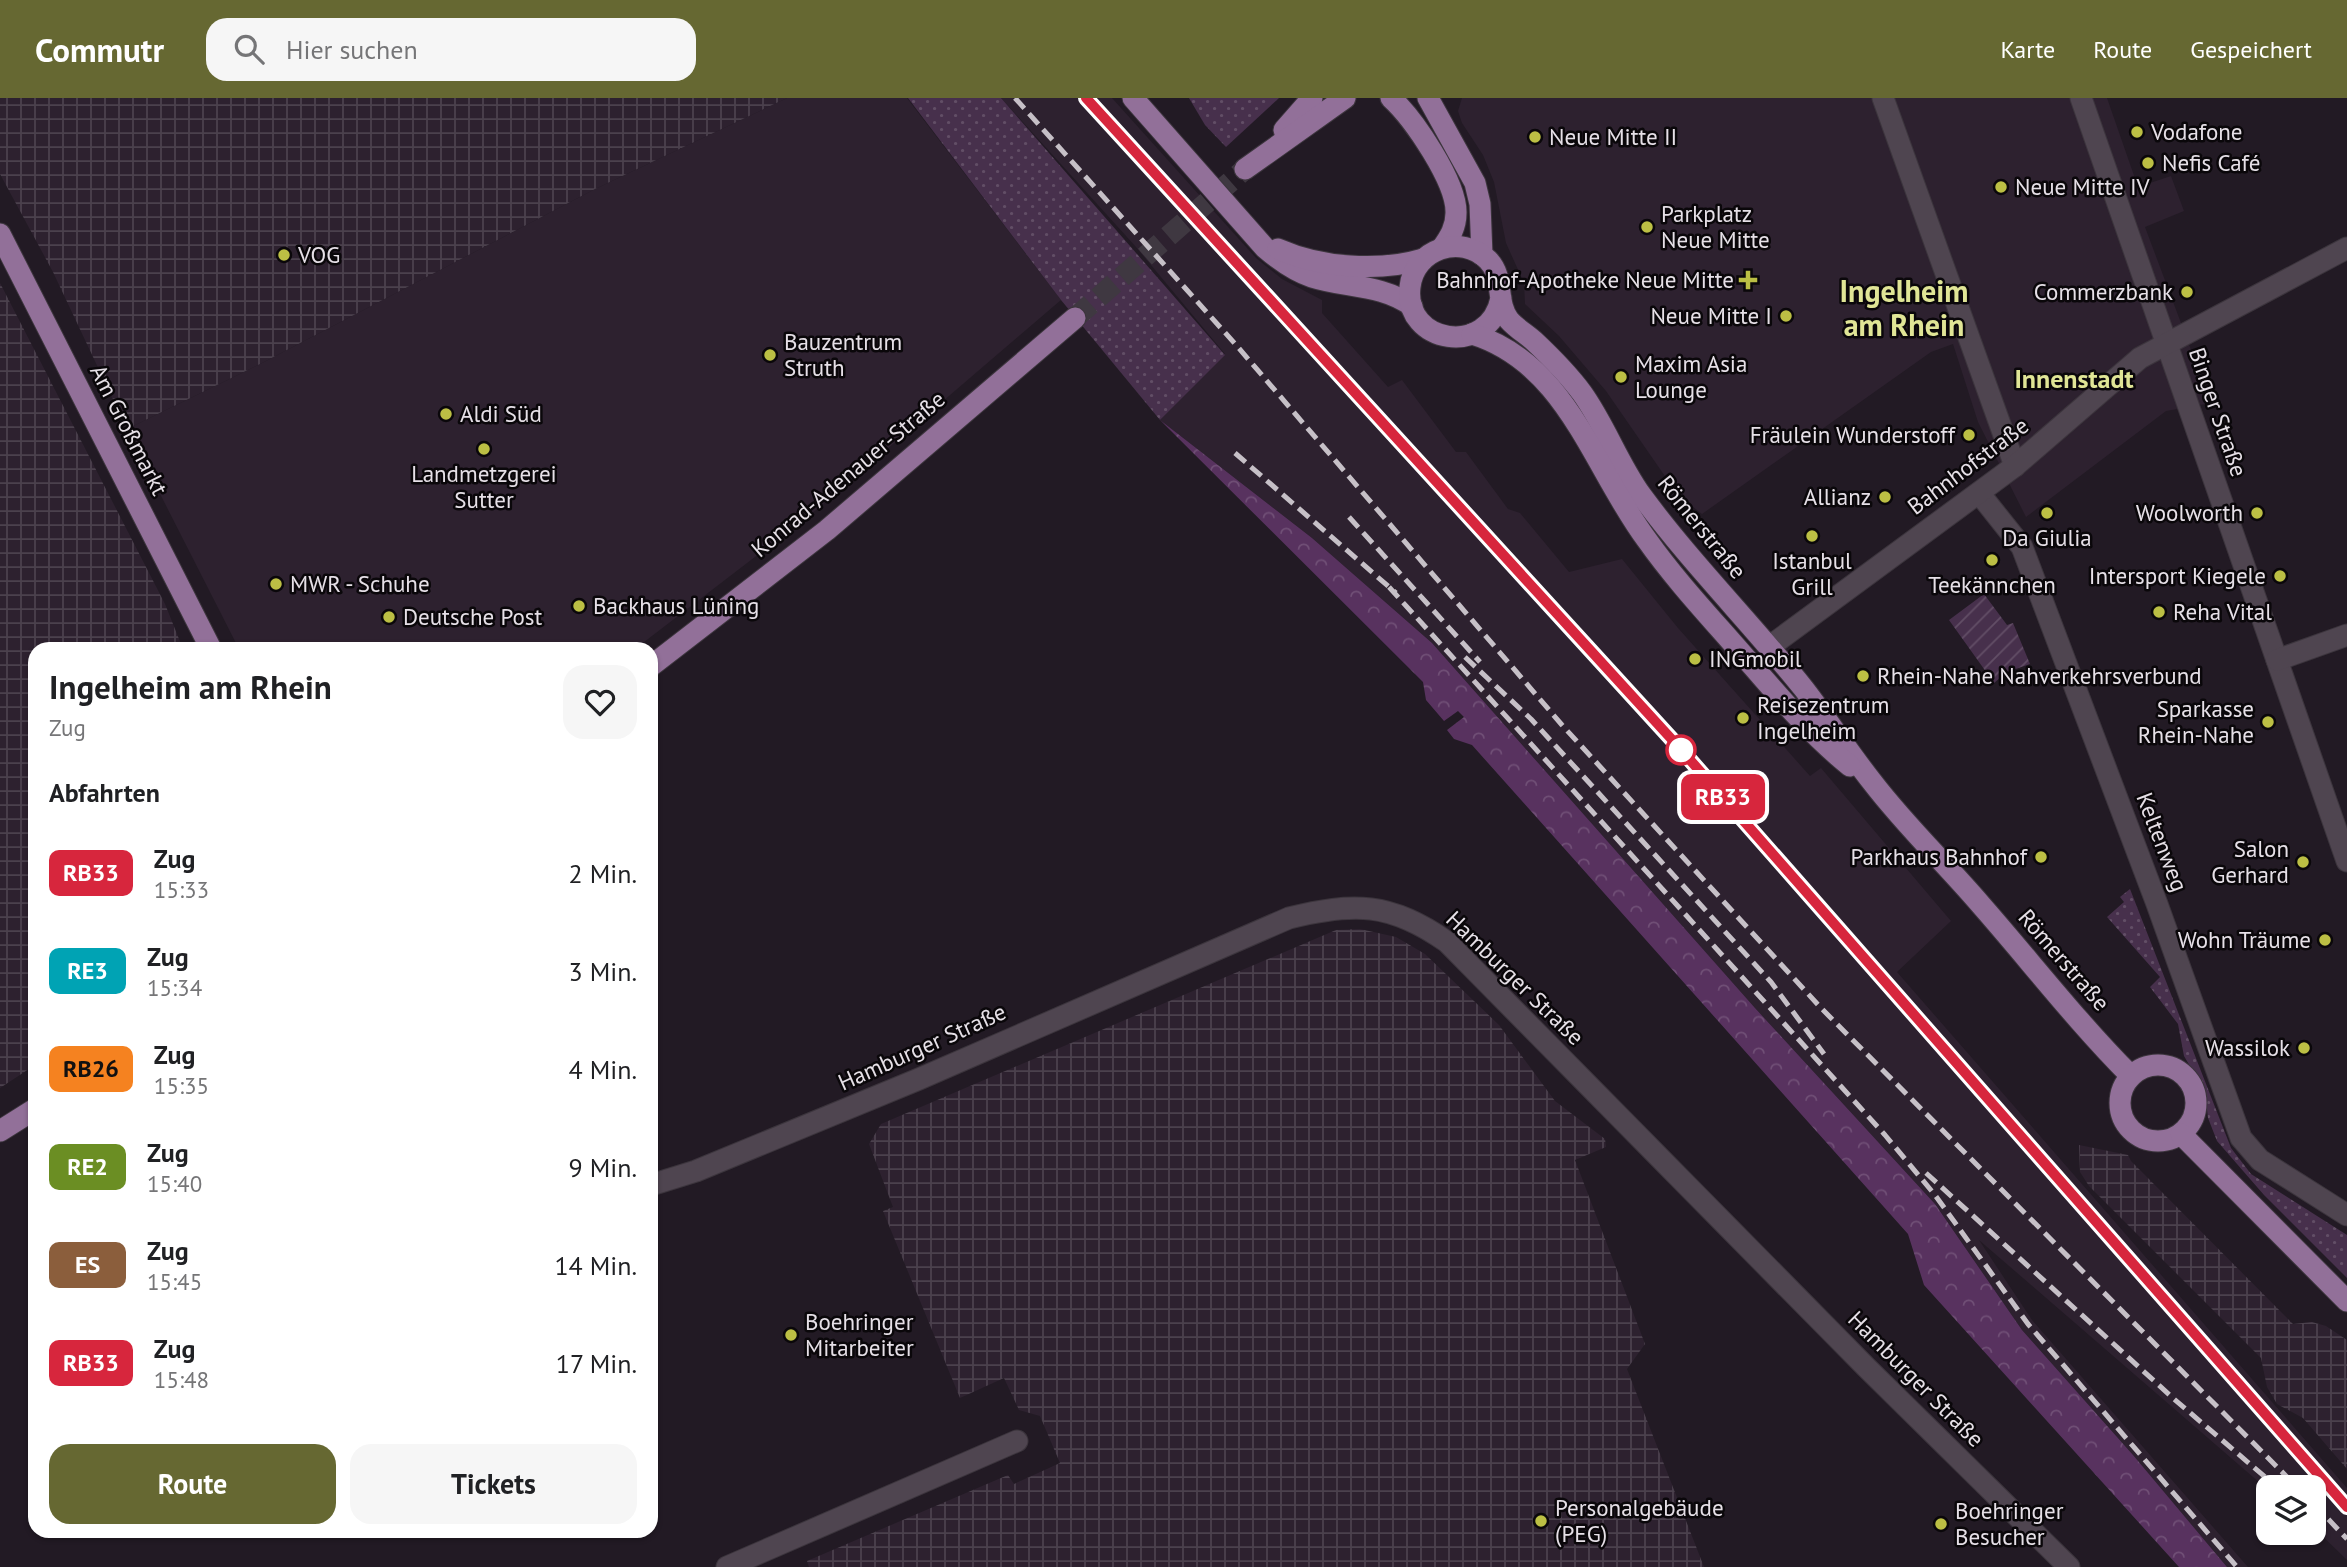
<!DOCTYPE html>
<html lang="de">
<head>
<meta charset="utf-8">
<style>
  :root { --surface:#fff; --page:#f6f6f6; --text:#202124; --muted:#757577; --accent:#666832 }
  body { margin:0; font-family:"PT Sans",sans-serif; background:var(--page); color:var(--text); height:100vh; display:flex; flex-direction:column; font-size:26px; white-space:nowrap }
  * { box-sizing:border-box; margin:0 }
  p { font-size:23px; color:var(--muted) }
  .icon { flex:none; width:38px; height:38px; fill:none; stroke:currentColor; stroke-width:2; stroke-linecap:round; stroke-linejoin:round }
  .map { position:relative; flex:1; overflow:hidden }
  .drawer { position:absolute; left:28px; top:544px; width:630px; height:896px; display:flex; flex-direction:column; background:var(--surface); border-radius:21px; box-shadow:0 2px 5px #0004 }
  .drawer>* { flex:none }
  .badge { padding:0 14px; border-radius:10px; font-size:24px; line-height:46px }
  .fabs { position:absolute; left:2256px; top:1377px; display:grid; gap:14px }
  .fabs a { display:grid; place-items:center; width:70px; height:70px; border-radius:14px; background:var(--surface); box-shadow:0 2px 5px #0004; font-size:35px }
  .map>.badge { position:absolute; translate:-50% -50%; box-shadow:0 0 0 4px #fff }
  h2 { padding:0 21px; font-size:26px; line-height:63px }
  .round { display:grid; place-items:center; flex:none; width:74px; height:74px; border-radius:21px; background:var(--page) }
  .head { display:flex; align-items:center; justify-content:space-between; height:119px; padding:0 21px }
  h1 { font-size:33px; font-weight:600; line-height:52px }
  .action { display:flex; gap:14px; margin-top:auto; padding:14px 21px }
  .action a { flex:1; height:80px; border-radius:21px; background:var(--accent); color:#fff; font-size:28px; font-weight:600; line-height:80px; text-align:center }
  .action a+a { background:var(--page); color:var(--text) }
  ul { padding:0; list-style:none }
  li { display:flex; align-items:center; gap:21px; height:98px; padding:0 21px }
  li div { flex:1 }
  li b { display:block; font-size:26px }
  li em { font-style:normal }
  li .badge { min-width:77px; font-weight:700; text-align:center }
  header { display:flex; align-items:center; gap:42px; box-sizing:border-box; height:98px; padding:0 35px; background:var(--accent); color:#fff }
  header strong { font-size:33px }
  nav { display:flex; gap:38px; margin-inline-start:auto; font-size:24px }
  .search { width:490px; height:63px; background:var(--page); display:flex; align-items:center; gap:18px; box-sizing:border-box; padding:0 24px; border-radius:21px; color:var(--muted); font-size:26px }
  .map>svg:first-child { display:block }
</style>
</head>
<body>
<header>
<strong>Commutr</strong>
<div class="search"><svg class="icon" aria-label="search" viewBox="0 0 24 24"><circle cx="10" cy="10" r="6"/><path d="M15 15l6 6"/></svg>Hier suchen</div>
<nav><a>Karte</a><a>Route</a><a>Gespeichert</a></nav>
</header>
<div class="map">
<svg width="2347" height="1469" viewBox="0 0 2347 1469">
  <defs>
    <pattern id="industrial-grid" width="8" height="8" patternUnits="userSpaceOnUse" patternTransform="scale(1.75)"><rect width="8" height="8" fill="#2d212f"/><path d="M0 4h8M4 0v8" fill="none" stroke="#4b414d"/></pattern>
    <pattern id="grass-dots" width="8" height="8" patternUnits="userSpaceOnUse" patternTransform="scale(1.75)"><rect width="8" height="8" fill="#47304c"/><path d="M2 2h.1M6 6h.1" fill="none" stroke="#624e66" stroke-width="1.8" stroke-linecap="round"/></pattern>
    <pattern id="forest-crowns" width="20" height="18" patternUnits="userSpaceOnUse" patternTransform="scale(1.75)"><rect width="20" height="18" fill="#58325f"/><path d="M2 6a3 3 0 1 1 6 0M12 15a3 3 0 1 1 6 0" fill="none" stroke="#704f76"/></pattern>
    <pattern id="garden-furrows" width="10" height="10" patternUnits="userSpaceOnUse" patternTransform="scale(1.75)"><rect width="10" height="10" fill="#47304c"/><path d="M-1 1l2-2M0 10L10 0M9 11l2-2" fill="none" stroke="#624e66"/></pattern>
  </defs>
  <rect width="100%" height="100%" fill="#221a24"/>
  <g fill="#2d212f">
    <polygon points="787,0 907,0 1061,202 816,412 635,551 239,551 127,331 262,265 595,91"/>
    <polygon points="1001,0 1112,0 1256,160 1282,181 1322,202 1322,215 1388,289 1402,282 1456,354 1466,354 1508,411 1520,415 1569,474 1622,461 1678,530 1810,678 1821,670 1951,823 1897,874 2347,1390 2347,1462 2314,1430 2314,1390 2268,1392 1979,1142 2032,1222 2248,1469 2227,1469 2133,1357 2022,1232 1935,1106 1755,910 1432,545 1312,440 1160,322 1225,256 1136,149"/>
    <polygon points="1462,0 2107,0 2138,89 2171,78 2184,113 2145,129 2211,305 2166,313 2026,419 1978,324 1953,246 1931,254 1702,416 1678,397 1606,293 1559,238 1525,206 1524,185 1506,145 1494,84 1483,57 1462,25 1458,13"/>
  </g>
  <g fill="url(#industrial-grid)">
    <polygon points="0,0 787,0 595,91 262,265 127,331 53,174 0,76"/>
    <polygon points="0,185 165,506 183,551 35,551 35,967 0,990"/>
    <polygon points="1360,831 1396,839 1425,856 1499,927 1555,1003 1605,1041 1606,1049 1575,1062 1645,1246 1627,1271 1704,1469 809,1469 807,1463 1008,1377 1014,1386 1060,1365 1040,1318 1019,1312 1004,1280 960,1300 883,1113 893,1109 869,1046 881,1026 1336,832"/>
    <polygon points="2079,1047 2128,1057 2131,1063 2293,1226 2312,1224 2326,1228 2347,1242 2347,1371 2303,1320 2277,1306 2267,1289 2261,1260 2089,1088 2080,1074"/>
  </g>
  <g fill="url(#grass-dots)">
    <polygon points="908,0 1001,0 1225,257 1160,322 1061,202"/>
    <polygon points="1189,0 1279,0 1226,49 1205,27"/>
    <polygon points="2130,791 2231,1050 2251,1076 2347,1137 2347,1180 2264,1097 2217,1043 2208,1020 2205,994 2184,958 2178,926 2150,889 2160,879 2107,819 2124,804 2120,799"/>
  </g>
  <polygon fill="url(#forest-crowns)" points="1160,322 1312,440 1432,545 1755,910 1935,1106 2022,1232 2133,1357 2227,1469 2179,1469 1924,1187 1908,1136 1472,647 1454,641 1447,632 1464,619 1458,613 1444,623 1426,602 1423,584"/>
  <polygon fill="url(#garden-furrows)" points="1984,496 2007,527 2013,525 2030,566 2007,574 1994,585 1949,522"/>
  <g fill="none" stroke-linecap="round" stroke-linejoin="round">
    <polyline stroke="#3f3841" stroke-width="21" stroke-dasharray="21 10" stroke-linecap="butt" points="1075,220 1245,71"/>
    <g stroke="#3c353d" stroke-width="23">
      <g id="minor">
        <polyline points="1883,0 2015,368"/>
        <polyline points="2081,0 2347,763"/>
        <polyline points="1979,395 2022,449 2157,806 2241,1040 2260,1062 2347,1117"/>
        <polyline points="1769,549 2015,368 2140,260 2347,150"/>
        <polyline points="2277,562 2347,537"/>
        <path d="M651,1087L696,1073L919,981L1289,820C1353,804 1391,804 1447,844L1866,1269L2069,1469"/>
        <polyline points="727,1469 1017,1343"/>
      </g>
    </g>
    <g stroke="#3c353d" stroke-width="23">
      <g id="major">
        <path d="M1133,0L1265,150C1279,162 1294,173 1312,179C1347,190 1381,186 1412,208"/>
        <path d="M1391,0C1413,20 1457,84 1456,115C1456,129 1450,139 1442,150"/>
        <polyline points="1428,0 1475,85 1480,106 1482,157"/>
        <polyline points="1284,32 1312,0"/>
        <polyline points="1245,71 1345,0"/>
        <polyline points="0,136 211,551"/>
        <path d="M1278,151C1321,170 1379,174 1423,161"/>
        <path d="M1501,200C1489,260 1403,246 1410,189C1414,151 1461,135 1488,162C1505,179 1495,204 1509,222C1516,230 1526,236 1534,243C1551,259 1568,276 1582,295C1605,327 1618,365 1641,397C1691,465 1751,525 1804,591C1828,622 1849,655 1873,685C1906,728 1946,766 1981,807C2031,864 2078,925 2131,978"/>
        <path d="M1472,236C1567,265 1593,370 1647,442C1676,483 1710,519 1743,557C1776,595 1810,636 1850,668"/>
        <polyline points="651,568 827,432 1075,220"/>
        <circle cx="2158" cy="1005" r="38"/>
        <polyline points="0,1033 35,1011"/>
        <polyline points="2181,1036 2347,1203"/>
      </g>
    </g>
    <use href="#minor" stroke="#4f4550" stroke-width="21"/>
    <use href="#major" stroke="#927099" stroke-width="21"/>
    <g stroke="#c6c0c7" stroke-width="5" stroke-dasharray="14 7" stroke-linecap="butt">
      <polyline points="1015,0 1237,248 1562,627 1821,910 2298,1390"/>
      <polyline points="1086,0 1676,646 2347,1409"/>
      <polyline points="1235,355 1396,495"/>
      <polyline points="1349,419 1480,564"/>
      <polyline points="1389,489 1885,1037 1935,1097 2028,1226 2237,1469"/>
      <polyline points="1465,559 1531,621 1771,884 1824,956"/>
      <polyline points="1926,1075 2174,1301 2278,1390"/>
      <polyline points="2314,1406 2347,1441"/>
    </g>
  </g>
  <g fill="none" stroke-linecap="round" stroke-linejoin="round">
    <g stroke="#fff" stroke-width="16">
      <polyline id="line" points="1086,0 1676,646 2347,1409"/>
    </g>
    <use href="#line" stroke="#d7263d" stroke-width="10"/>
  </g>
  <g fill="#bcbf44" stroke="#0a070a" stroke-width="2.5">
    <circle cx="2137" cy="34" r="7"/>
    <circle cx="1535" cy="39" r="7"/>
    <circle cx="2148" cy="65" r="7"/>
    <circle cx="2001" cy="89" r="7"/>
    <circle cx="1647" cy="129" r="7"/>
    <circle cx="284" cy="157" r="7"/>
    <path d="M1744.5 171.5h7v7h7v7h-7v7h-7v-7h-7v-7h7z"/>
    <circle cx="2187" cy="194" r="7"/>
    <circle cx="1786" cy="218" r="7"/>
    <circle cx="770" cy="257" r="7"/>
    <circle cx="1621" cy="279" r="7"/>
    <circle cx="446" cy="316" r="7"/>
    <circle cx="1969" cy="337" r="7"/>
    <circle cx="484" cy="351" r="7"/>
    <circle cx="1885" cy="399" r="7"/>
    <circle cx="2047" cy="415" r="7"/>
    <circle cx="2257" cy="415" r="7"/>
    <circle cx="1812" cy="438" r="7"/>
    <circle cx="1992" cy="462" r="7"/>
    <circle cx="2280" cy="478" r="7"/>
    <circle cx="276" cy="486" r="7"/>
    <circle cx="579" cy="508" r="7"/>
    <circle cx="2159" cy="514" r="7"/>
    <circle cx="389" cy="519" r="7"/>
    <circle cx="1695" cy="561" r="7"/>
    <circle cx="1863" cy="578" r="7"/>
    <circle cx="1743" cy="620" r="7"/>
    <circle cx="2268" cy="624" r="7"/>
    <circle cx="2041" cy="759" r="7"/>
    <circle cx="2303" cy="764" r="7"/>
    <circle cx="2325" cy="842" r="7"/>
    <circle cx="2304" cy="950" r="7"/>
    <circle cx="791" cy="1237" r="7"/>
    <circle cx="1541" cy="1423" r="7"/>
    <circle cx="1941" cy="1426" r="7"/>
  </g>
  <circle fill="#fff" stroke="#d7263d" stroke-width="3.5" cx="1681" cy="652" r="14"/>
  <g text-anchor="middle" stroke-width="5" stroke-linejoin="round" paint-order="stroke">
    <g font-size="23" fill="#e6e0e7" stroke="#0a070a" text-anchor="start">
      <text x="2151" y="42">Vodafone</text>
      <text x="1549" y="47">Neue Mitte II</text>
      <text x="2162" y="73">Nefis Café</text>
      <text x="2015" y="97">Neue Mitte IV</text>
      <text x="1661" y="124">Parkplatz<tspan x="1661" dy="26">Neue Mitte</tspan></text>
      <text x="298" y="165">VOG</text>
      <text x="1734" y="190" text-anchor="end">Bahnhof-Apotheke Neue Mitte</text>
      <text x="2173" y="202" text-anchor="end">Commerzbank</text>
      <text x="1772" y="226" text-anchor="end">Neue Mitte I</text>
      <text x="784" y="252">Bauzentrum<tspan x="784" dy="26">Struth</tspan></text>
      <text x="1635" y="274">Maxim Asia<tspan x="1635" dy="26">Lounge</tspan></text>
      <text x="460" y="324">Aldi Süd</text>
      <text x="1955" y="345" text-anchor="end">Fräulein Wunderstoff</text>
      <text x="484" y="384" text-anchor="middle">Landmetzgerei<tspan x="484" dy="26">Sutter</tspan></text>
      <text x="1871" y="407" text-anchor="end">Allianz</text>
      <text x="2243" y="423" text-anchor="end">Woolworth</text>
      <text x="2047" y="448" text-anchor="middle">Da Giulia</text>
      <text x="1812" y="471" text-anchor="middle">Istanbul<tspan x="1812" dy="26">Grill</tspan></text>
      <text x="2266" y="486" text-anchor="end">Intersport Kiegele</text>
      <text x="290" y="494">MWR - Schuhe</text>
      <text x="1992" y="495" text-anchor="middle">Teekännchen</text>
      <text x="593" y="516">Backhaus Lüning</text>
      <text x="2173" y="522">Reha Vital</text>
      <text x="403" y="527">Deutsche Post</text>
      <text x="1709" y="569">INGmobil</text>
      <text x="1877" y="586">Rhein-Nahe Nahverkehrsverbund</text>
      <text x="1757" y="615">Reisezentrum<tspan x="1757" dy="26">Ingelheim</tspan></text>
      <text x="2254" y="619" text-anchor="end">Sparkasse<tspan x="2254" dy="26">Rhein-Nahe</tspan></text>
      <text x="2289" y="759" text-anchor="end">Salon<tspan x="2289" dy="26">Gerhard</tspan></text>
      <text x="2027" y="767" text-anchor="end">Parkhaus Bahnhof</text>
      <text x="2311" y="850" text-anchor="end">Wohn Träume</text>
      <text x="2290" y="958" text-anchor="end">Wassilok</text>
      <text x="805" y="1232">Boehringer<tspan x="805" dy="26">Mitarbeiter</tspan></text>
      <text x="1555" y="1418">Personalgebäude<tspan x="1555" dy="26">(PEG)</tspan></text>
      <text x="1955" y="1421">Boehringer<tspan x="1955" dy="26">Besucher</tspan></text>
    </g>
    <g font-size="23" fill="#e6e0e7" stroke="#0a070a">
      <text transform="translate(2218 314) rotate(71)" y="8">Binger Straße</text>
      <text transform="translate(129 332) rotate(63)" y="8">Am Großmarkt</text>
      <text transform="translate(1968 368) rotate(-37)" y="8">Bahnhofstraße</text>
      <text transform="translate(848 376) rotate(-40)" y="8">Konrad-Adenauer-Straße</text>
      <text transform="translate(1702 429) rotate(51)" y="8">Römerstraße</text>
      <text transform="translate(2162 744) rotate(69)" y="8">Keltenweg</text>
      <text transform="translate(2064 862) rotate(49)" y="8">Römerstraße</text>
      <text transform="translate(1515 880) rotate(44)" y="8">Hamburger Straße</text>
      <text transform="translate(922 949) rotate(-24)" y="8">Hamburger Straße</text>
      <text transform="translate(1916 1281) rotate(45)" y="8">Hamburger Straße</text>
    </g>
    <g font-size="26" font-weight="bold" fill="#e0e596" stroke="#0a070a">
      <text x="2074" y="290">Innenstadt</text>
    </g>
    <g font-size="30" font-weight="bold" fill="#e0e596" stroke="#0a070a">
      <text x="1904" y="204">Ingelheim<tspan x="1904" dy="34">am Rhein</tspan></text>
    </g>
  </g>
</svg>
<div class="fabs">
<a><svg class="icon" aria-label="layers" viewBox="0 0 24 24"><path d="M12 4l9 5-9 5-9-5zM3 14l9 5 9-5"/></svg></a>
</div>
<b class="badge" style="left:1723px;top:699px;background:#d7263d;color:#fff">RB33</b>
<section class="drawer">
<div class="head"><div><h1>Ingelheim am Rhein</h1><p>Zug</p></div><a class="round"><svg class="icon" aria-label="heart" viewBox="0 0 24 24"><path d="M12 20l-8-8c-3-5 5-10 8-4 3-6 11-1 8 4z"/></svg></a></div>
<h2>Abfahrten</h2>
<ul>
<li><span class="badge" style="background:#d7263d;color:#fff">RB33</span><div><b>Zug</b><p>15:33</p></div><em>2 Min.</em></li>
<li><span class="badge" style="background:#00a3b4;color:#fff">RE3</span><div><b>Zug</b><p>15:34</p></div><em>3 Min.</em></li>
<li><span class="badge" style="background:#f58220;color:#111">RB26</span><div><b>Zug</b><p>15:35</p></div><em>4 Min.</em></li>
<li><span class="badge" style="background:#6b8e23;color:#fff">RE2</span><div><b>Zug</b><p>15:40</p></div><em>9 Min.</em></li>
<li><span class="badge" style="background:#8b5e3c;color:#fff">ES</span><div><b>Zug</b><p>15:45</p></div><em>14 Min.</em></li>
<li><span class="badge" style="background:#d7263d;color:#fff">RB33</span><div><b>Zug</b><p>15:48</p></div><em>17 Min.</em></li>
</ul>
<div class="action"><a>Route</a><a>Tickets</a></div>
</section>
</div>
</body>
</html>
